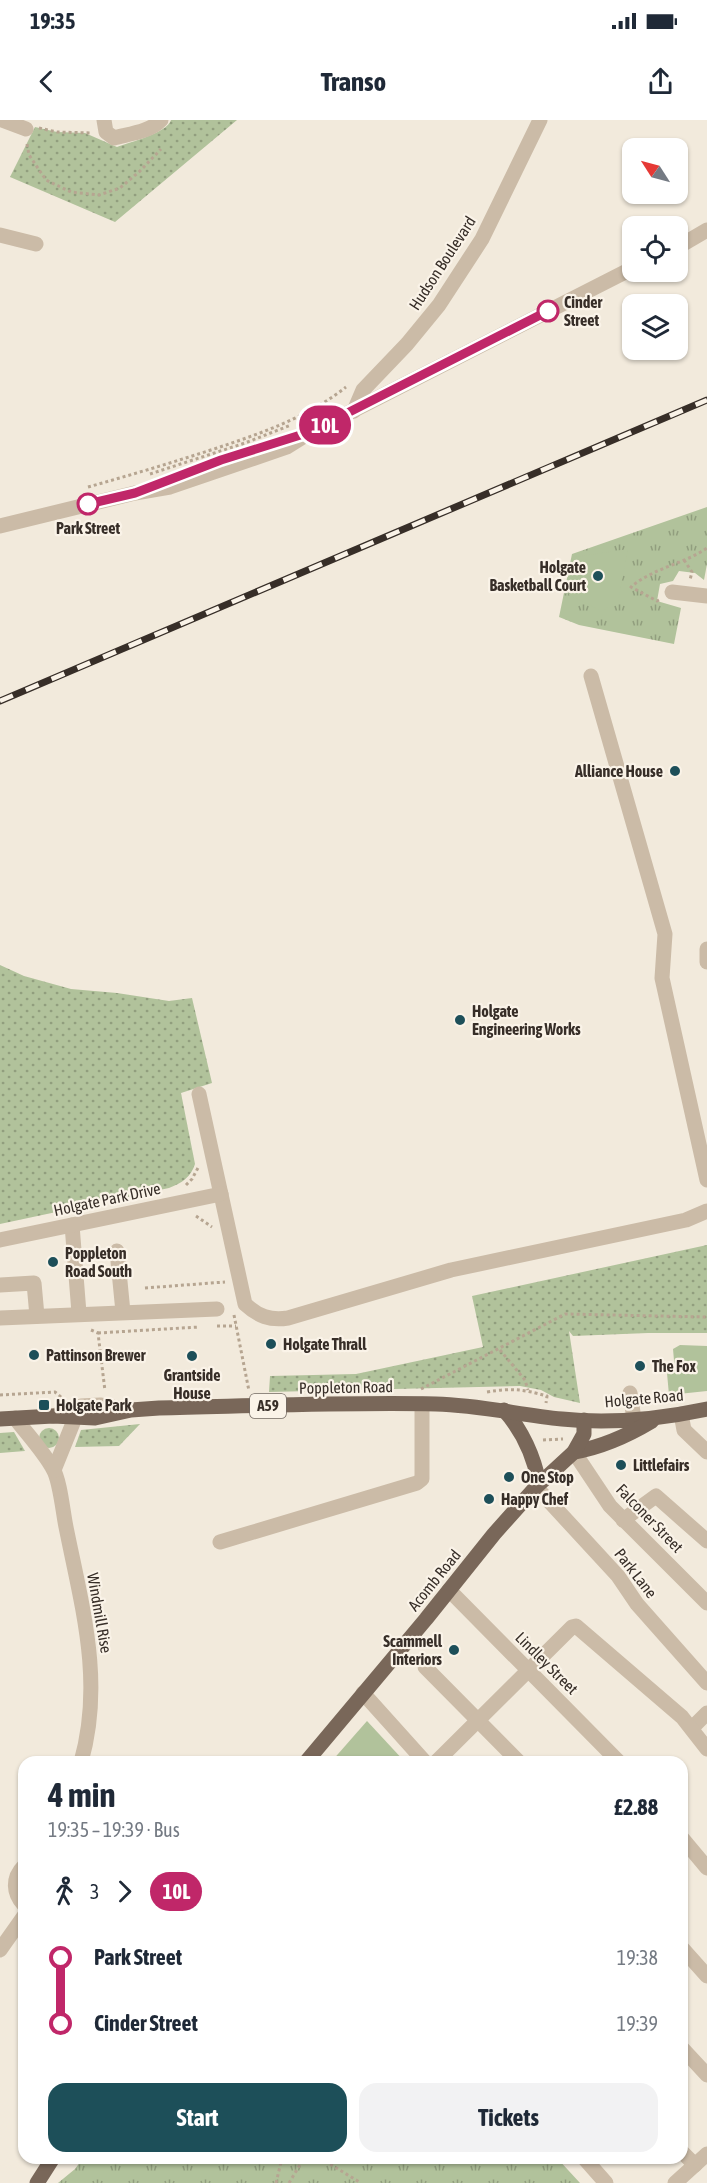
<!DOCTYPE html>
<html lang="en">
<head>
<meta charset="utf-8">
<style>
  :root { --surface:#fff; --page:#f2f2f3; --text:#1f2937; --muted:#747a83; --accent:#1d4f59 }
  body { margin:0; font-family:"Asap Condensed",sans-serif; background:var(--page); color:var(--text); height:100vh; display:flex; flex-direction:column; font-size:22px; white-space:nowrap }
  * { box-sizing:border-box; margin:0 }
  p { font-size:20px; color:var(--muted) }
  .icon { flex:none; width:33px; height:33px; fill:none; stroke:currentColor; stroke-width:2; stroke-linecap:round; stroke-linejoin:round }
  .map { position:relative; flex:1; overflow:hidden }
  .panel { position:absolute; left:18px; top:1636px; width:670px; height:408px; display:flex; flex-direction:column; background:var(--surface); border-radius:18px; box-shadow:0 2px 4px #0004 }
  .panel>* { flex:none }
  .badge { padding:0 12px; border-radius:20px; font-size:21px; line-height:39px }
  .needle { width:39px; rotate:306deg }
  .fabs { position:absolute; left:622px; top:18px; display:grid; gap:12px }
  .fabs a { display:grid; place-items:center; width:66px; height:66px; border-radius:12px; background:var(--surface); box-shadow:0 2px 4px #0004; font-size:30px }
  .map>.badge { position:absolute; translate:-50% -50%; box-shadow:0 0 0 3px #fff }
  .legs { display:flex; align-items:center; gap:9px; height:66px; padding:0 30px; font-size:20px }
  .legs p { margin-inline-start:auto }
  .overview { display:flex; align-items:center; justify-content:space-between; height:102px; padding:0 30px }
  h1 { font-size:33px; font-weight:700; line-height:45px }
  .action { display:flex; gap:12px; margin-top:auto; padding:12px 30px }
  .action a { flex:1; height:69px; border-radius:18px; background:var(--accent); color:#fff; font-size:24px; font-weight:700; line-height:69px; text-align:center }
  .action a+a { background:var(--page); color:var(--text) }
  ul { padding:0 30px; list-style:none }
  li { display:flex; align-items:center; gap:21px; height:66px; font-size:22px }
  li i { display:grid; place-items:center; width:9px; height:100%; margin:0 8px; background:currentColor }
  li i::after { content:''; width:15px; height:15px; margin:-8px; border:4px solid; border-radius:50%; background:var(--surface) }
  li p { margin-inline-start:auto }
  li:first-child i { background:linear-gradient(#0000 50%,currentColor 0) }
  li:last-child i { background:linear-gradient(currentColor 50%,#0000 0) }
  .status { display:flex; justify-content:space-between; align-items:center; height:42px; padding:0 30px; background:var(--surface); direction:ltr }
  .status svg { height:16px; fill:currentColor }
  header { display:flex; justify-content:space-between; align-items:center; height:78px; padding:0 30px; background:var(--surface); font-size:27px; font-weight:700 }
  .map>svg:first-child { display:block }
</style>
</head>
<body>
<div class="status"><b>19:35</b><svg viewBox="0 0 49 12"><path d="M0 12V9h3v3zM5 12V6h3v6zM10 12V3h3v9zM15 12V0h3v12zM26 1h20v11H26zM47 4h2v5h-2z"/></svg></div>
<header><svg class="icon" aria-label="back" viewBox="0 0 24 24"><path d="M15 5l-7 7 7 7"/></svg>Transo<svg class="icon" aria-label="share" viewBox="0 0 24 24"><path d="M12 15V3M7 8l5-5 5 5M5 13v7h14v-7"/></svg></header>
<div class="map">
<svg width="707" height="2063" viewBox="0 0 707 2063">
  <defs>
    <pattern id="grass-dots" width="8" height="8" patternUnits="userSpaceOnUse" patternTransform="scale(1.5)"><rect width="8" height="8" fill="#b1c29b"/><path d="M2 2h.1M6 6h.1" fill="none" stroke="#919e7e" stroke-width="1.8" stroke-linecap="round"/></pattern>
    <pattern id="park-tufts" width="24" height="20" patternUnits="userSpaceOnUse" patternTransform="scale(1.5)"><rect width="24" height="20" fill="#b1c29b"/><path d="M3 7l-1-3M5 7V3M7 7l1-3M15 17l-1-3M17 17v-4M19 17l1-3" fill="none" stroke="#919e7e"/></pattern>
  </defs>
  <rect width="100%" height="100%" fill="#f2eadc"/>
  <g fill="url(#grass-dots)">
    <path d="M171,0H237L115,102L10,57L35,7L57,12L85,13L117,27C130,22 167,13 171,0Z"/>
    <path d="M0,845L24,856L71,869L117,873L169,881L192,878L212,963L181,973L195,1044C191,1057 182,1063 169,1068L0,1104Z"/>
    <polygon points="707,1125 707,1213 648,1213 573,1216 569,1211 580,1283 554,1277 541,1270 520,1266 269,1272 270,1256 356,1254 483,1227 472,1176"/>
    <polygon points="140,1304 119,1326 75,1327 81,1310"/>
    <circle cx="49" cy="1318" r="10"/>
    <polygon points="14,1312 25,1331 0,1333 0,1313"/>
  </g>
  <g fill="url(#park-tufts)">
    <polygon points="707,387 707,444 704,460 695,453 679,451 673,461 660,464 657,481 681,488 674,524 579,505 559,497 572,434"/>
    <polygon points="83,2038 557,2038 580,2063 58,2063 75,2049"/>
  </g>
  <g fill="#b1c29b">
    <polygon points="628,429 618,481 602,491 569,475 576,437"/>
    <polygon points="680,1225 707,1226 707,1271 669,1275 667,1253 675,1252 673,1229"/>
    <polygon points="367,1601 405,1642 331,1642"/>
  </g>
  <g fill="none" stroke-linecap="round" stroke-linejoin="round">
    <g stroke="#b6a591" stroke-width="3" stroke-dasharray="3 3" stroke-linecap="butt">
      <polyline points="39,8 57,12 92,13"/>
      <polyline points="27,24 29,35 46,60 71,72 99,75 120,68 140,51 161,29"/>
      <polyline points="150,354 245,323 291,305"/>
      <path d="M88,367C131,355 174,342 217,328C262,313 308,297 346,267"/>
      <polyline points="684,440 692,452 690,460"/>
      <path d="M659,480L657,481L631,467C653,448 684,444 707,428"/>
      <polyline points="186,1065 192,1059 199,1046"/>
      <polyline points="196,1096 212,1107"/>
      <polyline points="145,1168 225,1162"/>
      <polyline points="234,1195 249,1271"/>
      <polyline points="217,1206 236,1206"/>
      <polyline points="91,1210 98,1213 105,1271"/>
      <polyline points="98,1213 199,1207"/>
      <polyline points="500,1230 525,1260 528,1270"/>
      <polyline points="421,1269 565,1194 707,1197"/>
      <path d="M487,1272C512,1268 522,1269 547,1276L546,1283"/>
      <polyline points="0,1275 55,1272 62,1278"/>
      <polyline points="543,1320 563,1319"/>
      <polyline points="320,2038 361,2063"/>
      <polyline points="276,2063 282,2038"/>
      <polyline points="289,2063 304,2038"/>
    </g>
    <g stroke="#cbbba7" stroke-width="15">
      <polyline points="2,0 26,9"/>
      <path d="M104,0L106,12L114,18C128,14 150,12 161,0"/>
      <polyline points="0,115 36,124"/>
      <polyline points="678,127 707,110"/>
      <polyline points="354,291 363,270 407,224 439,185 482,119 540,0"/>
      <polyline points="0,406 135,373 170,367 287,327 311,312 633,148"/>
      <polyline points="672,472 707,476"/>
      <polyline points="591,556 665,814 662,858 707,1060"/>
      <polyline points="707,829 707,842"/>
      <path d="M199,974L245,1184C258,1196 270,1201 288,1198L451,1150L686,1100L707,1091"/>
      <polyline points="72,1105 79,1193"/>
      <polyline points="0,1120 221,1074"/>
      <polyline points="117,1131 123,1192"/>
      <polyline points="0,1165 34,1163 37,1196"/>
      <polyline points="0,1198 217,1189"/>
      <polyline points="630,1273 634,1299"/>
      <polyline points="681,1294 684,1310 707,1332"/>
      <polyline points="53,1296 81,1286 100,1285 129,1290"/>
      <path d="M15,1298C27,1314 44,1332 53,1349C60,1360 63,1393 66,1407C82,1487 104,1562 81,1642"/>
      <polyline points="574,1332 610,1386 707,1483"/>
      <polyline points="54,1350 75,1298"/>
      <polyline points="536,1367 618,1456 637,1484 707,1563"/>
      <polyline points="623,1400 656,1376 707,1421"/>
      <polyline points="220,1422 417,1363 422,1359 422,1284"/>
      <polyline points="449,1470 619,1642"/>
      <polyline points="425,1547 519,1642"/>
      <polyline points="363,1573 425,1642"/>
      <polyline points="692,1608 707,1593"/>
      <polyline points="436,1642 572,1507 576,1506 682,1597 707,1629"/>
      <polyline points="682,1718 707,1748"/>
      <path d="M24,1746C12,1758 13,1773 24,1785"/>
      <polyline points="682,1828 707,1856"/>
      <polyline points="0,1830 24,1796"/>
      <polyline points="682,1928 707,1955"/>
      <polyline points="682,2032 695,2045"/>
      <polyline points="584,2038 606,2063"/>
      <polyline points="675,2063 707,2034"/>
    </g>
    <g stroke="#796759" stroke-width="15">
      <path d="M504,1290C522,1310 534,1337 539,1363"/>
      <path d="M0,1299L53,1296L95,1298L131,1290L159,1288C251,1286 344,1282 436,1284C479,1285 520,1295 562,1299C611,1304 660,1299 707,1289"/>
      <path d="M574,1332C603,1327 627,1316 652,1301"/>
      <polyline points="306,1642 426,1499 494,1414 536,1367 574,1332 584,1314 584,1300"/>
      <polyline points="37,2063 53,2038"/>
    </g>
    <g stroke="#372e28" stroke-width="7">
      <polyline id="rail" points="0,581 707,280"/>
    </g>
    <use href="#rail" stroke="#faf3e8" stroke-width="4.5" stroke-dasharray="14" stroke-linecap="butt"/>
  </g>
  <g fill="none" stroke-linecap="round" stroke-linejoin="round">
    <g stroke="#fff" stroke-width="14">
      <polyline id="line-1" points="88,384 135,373 221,340 310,312 548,191"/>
    </g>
    <use href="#line-1" stroke="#c02769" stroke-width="9"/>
  </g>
  <g fill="#fff" stroke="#c02769" stroke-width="3">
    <circle cx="548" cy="191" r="10"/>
    <circle cx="88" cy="384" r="10"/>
  </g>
  <g fill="#1d4f59" stroke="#faf3e8" stroke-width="2">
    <circle cx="598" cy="456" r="6"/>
    <circle cx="675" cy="651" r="6"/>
    <circle cx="460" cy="900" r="6"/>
    <circle cx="53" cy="1142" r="6"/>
    <circle cx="271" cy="1224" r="6"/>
    <circle cx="34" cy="1235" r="6"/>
    <circle cx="192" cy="1236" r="6"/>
    <circle cx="640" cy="1246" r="6"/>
    <rect x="38" y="1279" width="12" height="12" rx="3"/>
    <circle cx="621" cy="1345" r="6"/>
    <circle cx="509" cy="1357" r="6"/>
    <circle cx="489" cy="1379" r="6"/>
    <circle cx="454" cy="1530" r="6"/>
  </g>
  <g text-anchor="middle" stroke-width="4.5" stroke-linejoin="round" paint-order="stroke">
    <rect fill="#faf3e8" stroke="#726962" stroke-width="1.5" x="250" y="1274" width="36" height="24" rx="4.5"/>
    <g font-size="15" font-weight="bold" fill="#372e28">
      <text x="268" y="1291">A59</text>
    </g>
    <g font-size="16" fill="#372e28" stroke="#faf3e8">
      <text transform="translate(442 143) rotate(-57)" y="6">Hudson Boulevard</text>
      <text transform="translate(107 1079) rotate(-12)" y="6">Holgate Park Drive</text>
      <text transform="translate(346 1267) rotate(-1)" y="6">Poppleton Road</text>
      <text transform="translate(644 1278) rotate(-5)" y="6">Holgate Road</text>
      <text transform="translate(650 1398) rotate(46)" y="6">Falconer Street</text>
      <text transform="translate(636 1453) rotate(52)" y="6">Park Lane</text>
      <text transform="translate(434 1460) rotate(-51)" y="6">Acomb Road</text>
      <text transform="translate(100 1493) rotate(80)" y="6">Windmill Rise</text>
      <text transform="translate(547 1543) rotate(45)" y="6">Lindley Street</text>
    </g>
    <g font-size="16" font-weight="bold" fill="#372e28" stroke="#faf3e8" text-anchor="start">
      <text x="564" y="188">Cinder<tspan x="564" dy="18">Street</tspan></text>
      <text x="88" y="414" text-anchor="middle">Park Street</text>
    </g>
    <g font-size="16" font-weight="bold" fill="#372e28" stroke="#faf3e8" text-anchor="start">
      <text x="586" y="453" text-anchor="end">Holgate<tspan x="586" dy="18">Basketball Court</tspan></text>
      <text x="663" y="657" text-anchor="end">Alliance House</text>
      <text x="472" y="897">Holgate<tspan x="472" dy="18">Engineering Works</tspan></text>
      <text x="65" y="1139">Poppleton<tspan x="65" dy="18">Road South</tspan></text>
      <text x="283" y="1230">Holgate Thrall</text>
      <text x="46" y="1241">Pattinson Brewer</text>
      <text x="652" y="1252">The Fox</text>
      <text x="192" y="1261" text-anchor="middle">Grantside<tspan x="192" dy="18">House</tspan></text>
      <text x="56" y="1291">Holgate Park</text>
      <text x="633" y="1351">Littlefairs</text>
      <text x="521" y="1363">One Stop</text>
      <text x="501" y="1385">Happy Chef</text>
      <text x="442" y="1527" text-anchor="end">Scammell<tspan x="442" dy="18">Interiors</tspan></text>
    </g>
  </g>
</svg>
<div class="fabs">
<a><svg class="needle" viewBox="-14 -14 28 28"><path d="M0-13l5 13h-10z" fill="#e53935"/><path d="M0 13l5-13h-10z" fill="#747a83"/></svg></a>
<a><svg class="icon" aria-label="locate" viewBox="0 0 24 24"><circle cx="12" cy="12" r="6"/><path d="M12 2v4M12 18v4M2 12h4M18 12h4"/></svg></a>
<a><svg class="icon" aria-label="layers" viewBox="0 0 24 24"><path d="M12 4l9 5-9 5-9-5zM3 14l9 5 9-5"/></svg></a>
</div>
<b class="badge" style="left:325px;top:305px;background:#c02769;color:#fff">10L</b>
<section class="panel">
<div class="overview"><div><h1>4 min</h1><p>19:35 – 19:39 · Bus</p></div><b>£2.88</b></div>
<div class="legs"><svg class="icon" aria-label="walk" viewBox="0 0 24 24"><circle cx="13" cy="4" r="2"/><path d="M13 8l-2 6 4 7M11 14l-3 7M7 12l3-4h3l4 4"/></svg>3<svg class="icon" aria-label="forward" viewBox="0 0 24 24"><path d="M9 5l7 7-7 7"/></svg><b class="badge" style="background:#c02769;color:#fff">10L</b></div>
<ul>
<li><i style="color:#c02769"></i><b>Park Street</b><p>19:38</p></li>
<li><i style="color:#c02769"></i><b>Cinder Street</b><p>19:39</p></li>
</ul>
<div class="action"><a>Start</a><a>Tickets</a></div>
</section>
</div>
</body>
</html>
